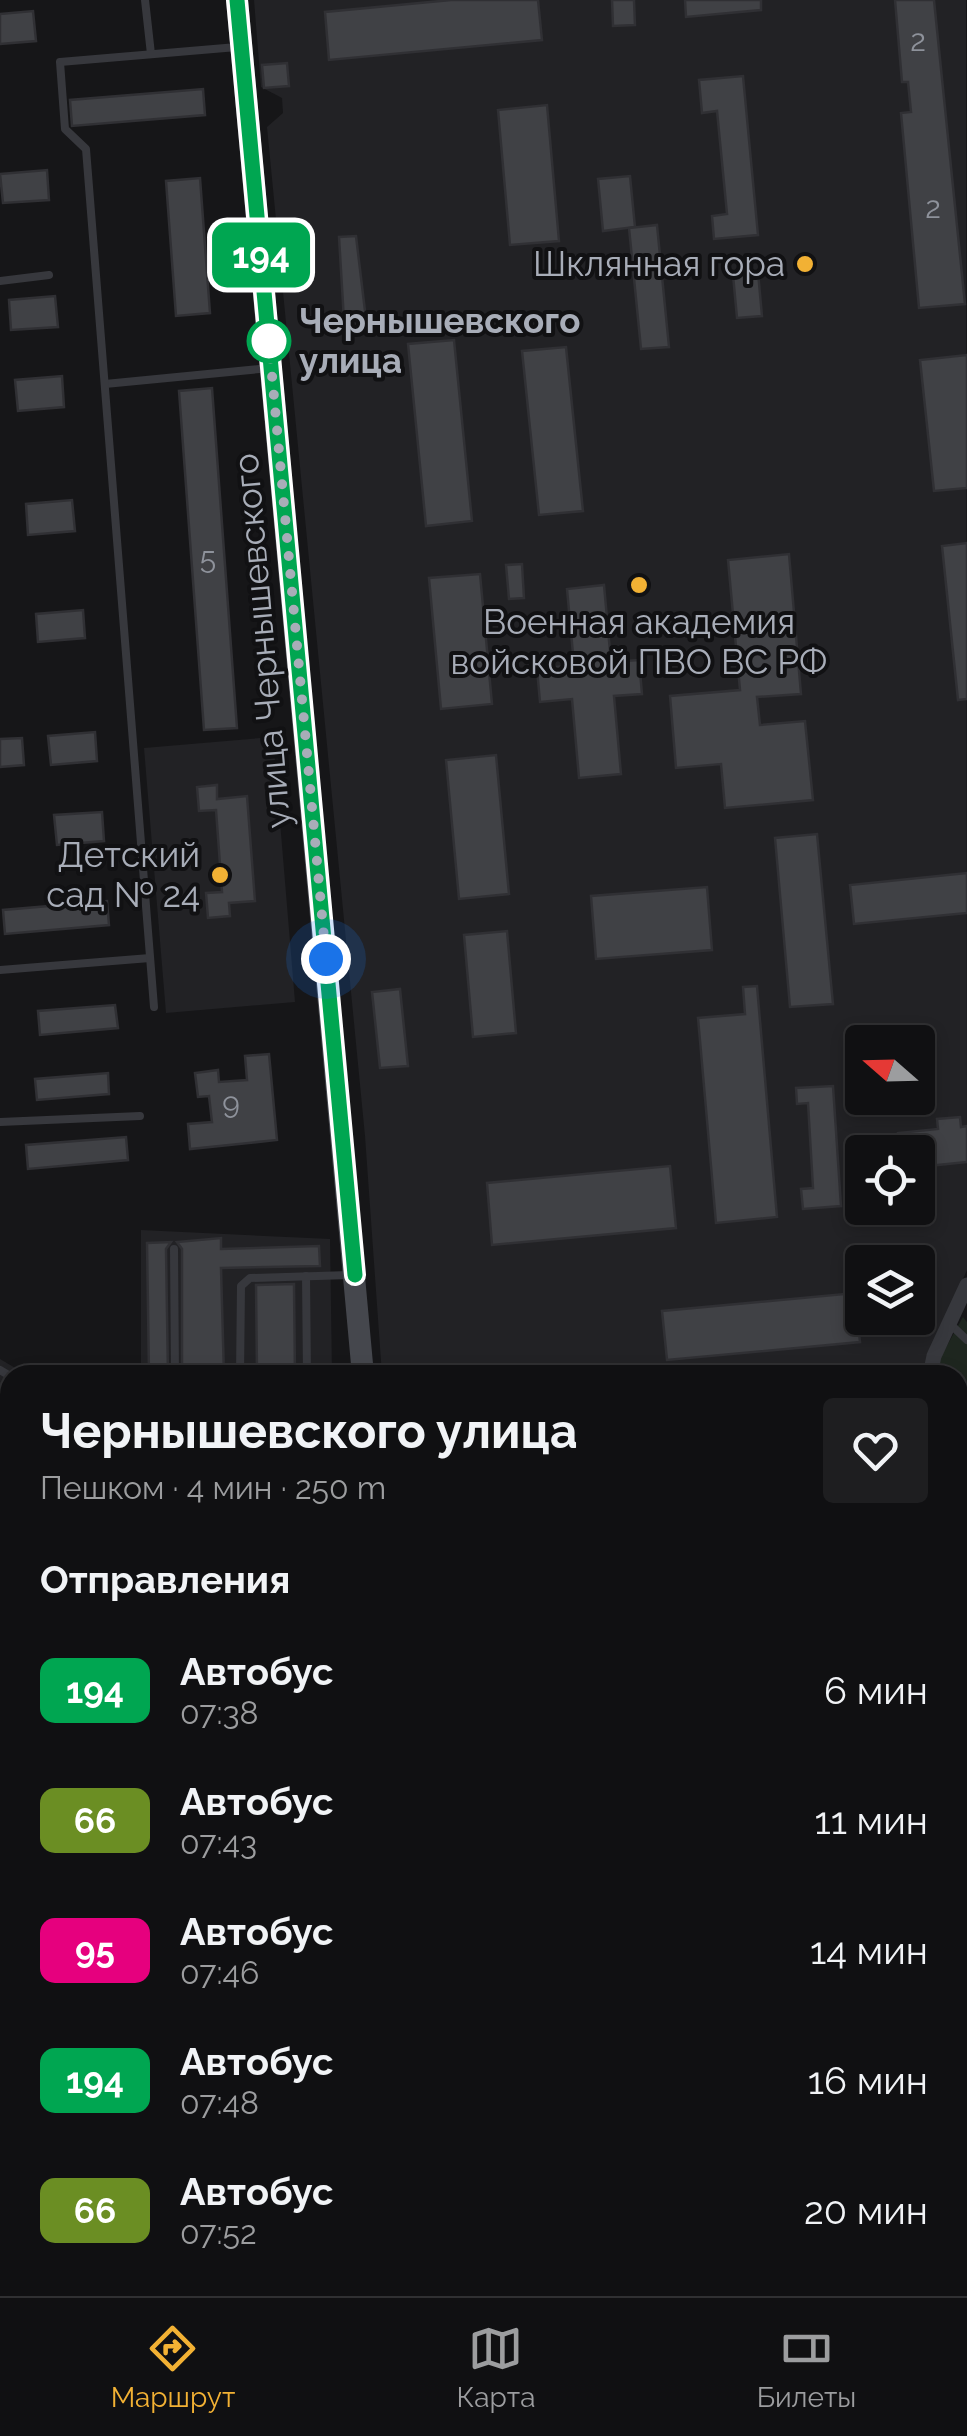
<!DOCTYPE html>
<html lang="ru">
<head>
<meta charset="utf-8">
<style>
  :root { --surface:#101012; --page:#1e1e20; --text:#f1f3f6; --muted:#9c9d9f; --line:#303032; --accent:#f2b134 }
  body { margin:0; font-family:Raleway,sans-serif; background:var(--page); color:var(--text); height:100vh; display:flex; flex-direction:column; font-size:38px; white-space:nowrap }
  * { box-sizing:border-box; margin:0 }
  p { font-size:32px; color:var(--muted) }
  .icon { flex:none; width:55px; height:55px; fill:none; stroke:currentColor; stroke-width:2; stroke-linecap:round; stroke-linejoin:round }
  .map { position:relative; flex:1; overflow:hidden }
  .details { position:absolute; left:0px; top:1365px; width:968px; height:932px; display:flex; flex-direction:column; background:var(--surface); border-radius:30px 30px 0 0; box-shadow:0 5px 15px #0003,0 0 0 2px var(--line) }
  .details>* { flex:none }
  .badge { padding:0 20px; border-radius:15px; font-size:35px; line-height:65px }
  .needle { width:65px; rotate:290deg }
  .tools { position:absolute; left:845px; top:1025px; display:grid; gap:20px }
  .tools a { display:grid; place-items:center; width:90px; height:90px; border-radius:10px; background:var(--surface); box-shadow:0 5px 15px #0003,0 0 0 2px var(--line); font-size:50px }
  .you { position:absolute; width:50px; height:50px; margin:-25px; border:8px solid #fff; border-radius:50%; background:#1a73e8; box-shadow:0 0 0 15px #1a73e833 }
  .map>.badge { position:absolute; translate:-50% -50%; box-shadow:0 0 0 5px #fff }
  h2 { padding:0 40px; font-size:38px; line-height:90px }
  .round { display:grid; place-items:center; flex:none; width:105px; height:105px; border-radius:10px; background:var(--page) }
  .headline { display:flex; align-items:center; justify-content:space-between; height:170px; padding:0 40px }
  h1 { font-size:48px; font-weight:700; line-height:75px }
  ul { padding:0; list-style:none }
  li { display:flex; align-items:center; gap:30px; height:130px; padding:0 40px }
  li div { flex:1 }
  li b { display:block; font-size:38px }
  li em { font-style:normal }
  li .badge { min-width:110px; font-weight:700; text-align:center }
  .dock { display:flex; justify-content:space-around; align-items:center; height:140px; border-top:2px solid var(--line); background:var(--surface); font-size:28px; color:var(--muted) }
  .dock a { display:grid; justify-items:center; gap:5px }
  .dock .selected { color:var(--accent) }
  .map>svg:first-child { display:block }
</style>
</head>
<body>
<div class="map">
<svg width="967" height="2296" viewBox="0 0 967 2296">
  <rect width="100%" height="100%" fill="#161618"/>
  <g fill="#222225" fill-rule="evenodd">
    <path d="M254,0H966L967,1270L920,1375H382L365,1136L267,127L283,113L282,98L261,87ZM862,1042H918V1098H862ZM862,1152H918V1208H862ZM862,1262H918V1318H862Z"/>
    <polygon points="273,737 295,1002 166,1013 144,748"/>
    <polygon points="141,1230 330,1239 332,1375 141,1375"/>
    <polygon points="0,1359 27,1375 10,1375 10,1769 0,1753"/>
  </g>
  <g fill="#1e261f">
    <polygon points="963,1317 967,1322 967,2296 889,2296 890,2288 958,2288 958,1375 937,1375 940,1358"/>
    <polygon points="0,1753 10,1769 10,2008 0,2021"/>
    <polygon points="10,2066 10,2215 0,2219 0,2081"/>
    <polygon points="270,2288 618,2288 629,2296 273,2296"/>
  </g>
  <g fill="none" stroke-linecap="round" stroke-linejoin="round">
    <g stroke="#2c353c" stroke-width="30">
      <polyline points="0,1785 10,1799"/>
      <polyline points="501,2288 511,2296"/>
    </g>
  </g>
  <g fill="#404145" stroke="#303034" stroke-width="2.5">
    <polygon points="451,0 538,0 542,40 329,60 325,12"/>
    <polygon points="612,0 634,0 635,25 613,26"/>
    <polygon points="685,0 761,0 761,10 686,17"/>
    <polygon points="895,0 934,0 965,304 919,308 901,113 911,112 908,82 902,82"/>
    <polygon points="33,11 36,41 0,44 0,14"/>
    <polygon points="287,63 289,86 264,88 262,65"/>
    <polygon points="743,76 758,235 714,239 712,216 727,214 717,111 702,113 699,80"/>
    <polygon points="203,89 205,115 72,126 70,100"/>
    <polygon points="547,105 559,241 510,245 498,110"/>
    <polygon points="47,170 49,200 3,203 0,174"/>
    <polygon points="630,176 635,227 603,231 598,179"/>
    <polygon points="200,178 210,313 176,316 166,181"/>
    <polygon points="657,225 669,347 641,349 629,228"/>
    <polygon points="356,236 366,319 344,321 339,237"/>
    <polygon points="758,272 762,316 737,318 733,275"/>
    <polygon points="55,296 58,327 11,330 9,300"/>
    <polygon points="454,340 472,521 426,526 408,344"/>
    <polygon points="566,347 583,511 539,515 522,351"/>
    <polygon points="967,355 967,488 934,491 920,360"/>
    <polygon points="62,376 64,407 18,411 15,380"/>
    <polygon points="212,388 237,728 204,730 179,391"/>
    <polygon points="72,500 75,531 28,535 26,504"/>
    <polygon points="967,543 967,699 958,700 942,546"/>
    <polygon points="789,554 801,694 757,697 760,725 805,721 813,800 725,808 721,764 676,768 670,696 740,690 728,560"/>
    <polygon points="522,564 524,598 509,599 506,565"/>
    <polygon points="480,574 492,704 441,709 429,578"/>
    <polygon points="604,585 611,662 639,660 642,694 614,696 621,774 579,778 572,699 540,702 537,669 574,665 567,589"/>
    <polygon points="83,610 85,638 38,642 36,614"/>
    <polygon points="95,732 97,761 51,765 48,736"/>
    <polygon points="22,738 24,765 0,767 0,739"/>
    <polygon points="496,755 509,894 459,899 446,760"/>
    <polygon points="217,785 217,799 247,796 255,901 229,903 230,916 208,918 206,893 222,892 216,810 199,811 197,787"/>
    <polygon points="102,812 104,841 57,845 54,815"/>
    <polygon points="817,834 833,1004 790,1007 775,838"/>
    <polygon points="967,873 967,913 854,924 850,885"/>
    <polygon points="707,887 712,950 596,959 591,896"/>
    <polygon points="107,901 109,925 5,934 3,910"/>
    <polygon points="507,931 516,1033 473,1037 464,935"/>
    <polygon points="757,986 777,1217 716,1223 698,1018 745,1014 743,987"/>
    <polygon points="400,989 408,1066 380,1068 372,992"/>
    <polygon points="115,1005 118,1028 40,1035 38,1011"/>
    <polygon points="269,1054 277,1140 190,1149 188,1124 212,1122 209,1096 198,1097 195,1073 218,1070 219,1082 247,1080 245,1056"/>
    <polygon points="108,1073 109,1094 37,1100 35,1079"/>
    <polygon points="833,1086 841,1206 803,1209 801,1189 813,1188 808,1103 797,1104 796,1088"/>
    <polygon points="960,1117 961,1127 967,1126 967,1162 918,1167 918,1152 900,1152 898,1133 938,1129 937,1119"/>
    <polygon points="126,1137 128,1160 28,1169 26,1145"/>
    <polygon points="670,1166 676,1228 492,1245 487,1183"/>
    <polygon points="221,1238 221,1249 319,1246 320,1266 221,1268 224,1375 182,1375 182,1249 177,1242"/>
    <polygon points="171,1242 166,1249 168,1375 149,1375 147,1243"/>
    <polygon points="294,1284 295,1375 257,1375 256,1285"/>
    <polygon points="855,1293 860,1342 667,1360 662,1311"/>
  </g>
  <g fill="none" stroke-linecap="round" stroke-linejoin="round">
    <g stroke="#37383d" stroke-width="8">
      <polyline points="145,0 151,54"/>
      <polyline points="0,281 49,275"/>
      <polyline points="105,384 270,368"/>
      <polyline points="0,970 150,958"/>
      <polyline points="154,1007 86,149 65,129 60,62 237,47"/>
      <polyline points="0,1122 140,1116"/>
      <polyline points="174,1249 175,1375"/>
      <polyline points="306,1276 307,1375"/>
      <polyline points="949,1323 967,1340"/>
      <polyline points="0,1370 10,1376"/>
      <polyline points="240,1375 241,1286 250,1278 349,1275"/>
      <polyline points="0,1444 10,1450"/>
      <polyline points="0,1525 10,1532"/>
      <polyline points="958,1584 967,1588"/>
      <polyline points="0,1604 10,1625"/>
      <polyline points="0,1691 10,1711"/>
      <polyline points="958,1705 967,1709"/>
      <polyline points="958,1823 967,1827"/>
      <polyline points="958,2006 967,2005"/>
      <polyline points="424,2288 425,2296"/>
    </g>
    <g stroke="#37383d" stroke-width="15">
      <polyline points="930,1375 934,1356 967,1285"/>
      <polyline points="0,2285 10,2284"/>
      <polyline points="89,2288 90,2296"/>
      <polyline points="881,2296 881,2288"/>
    </g>
    <g stroke="#45474d" stroke-width="22">
      <polyline points="237,0 363,1375"/>
      <polyline points="0,2060 10,2045"/>
    </g>
  </g>
  <g fill="none" stroke-linecap="round" stroke-linejoin="round">
    <g stroke="#fff" stroke-width="22">
      <polyline id="line" points="237,0 355,1275"/>
    </g>
    <use href="#line" stroke="#00a651" stroke-width="15"/>
    <polyline stroke="#a8adb8" stroke-width="10" stroke-dasharray="0 18" points="269,341 268,332 326,959"/>
  </g>
  <g fill="#f2b134" stroke="#111113" stroke-width="4">
    <circle cx="805" cy="264" r="10"/>
    <circle cx="639" cy="585" r="10"/>
    <circle cx="220" cy="875" r="10"/>
  </g>
  <circle fill="#fff" stroke="#00a651" stroke-width="5" cx="269" cy="341" r="20"/>
  <g text-anchor="middle" stroke-width="8" stroke-linejoin="round" paint-order="stroke">
    <g font-size="30" fill="#8e929b">
      <text x="918" y="51">2</text>
      <text x="933" y="218">2</text>
      <text x="208" y="569">5</text>
      <text x="231" y="1113">9</text>
    </g>
    <g font-size="35" fill="#a8adb8" stroke="#111113" text-anchor="end">
      <text x="785" y="276">Шклянная гора</text>
      <text x="639" y="634" text-anchor="middle">Военная академия<tspan x="639" dy="40">войсковой ПВО ВС РФ</tspan></text>
      <text x="200" y="867">Детский<tspan x="200" dy="40">сад № 24</tspan></text>
    </g>
    <g font-size="35" font-weight="bold" fill="#a8adb8" stroke="#111113" text-anchor="start">
      <text x="299" y="333">Чернышевского<tspan x="299" dy="40">улица</tspan></text>
    </g>
    <g font-size="35" fill="#a8adb8" stroke="#111113">
      <text transform="translate(262 641) rotate(-95)" y="12">улица Чернышевского</text>
    </g>
  </g>
</svg>
<div class="tools">
<a><svg class="needle" viewBox="-14 -14 28 28"><path d="M0-13l5 13h-10z" fill="#e53935"/><path d="M0 13l5-13h-10z" fill="#9c9d9f"/></svg></a>
<a><svg class="icon" aria-label="locate" viewBox="0 0 24 24"><circle cx="12" cy="12" r="6"/><path d="M12 2v4M12 18v4M2 12h4M18 12h4"/></svg></a>
<a><svg class="icon" aria-label="layers" viewBox="0 0 24 24"><path d="M12 4l9 5-9 5-9-5zM3 14l9 5 9-5"/></svg></a>
</div>
<div class="you" style="left:326px;top:959px"></div>
<b class="badge" style="left:261px;top:255px;background:#00a651;color:#fff">194</b>
<section class="details">
<div class="headline"><div><h1>Чернышевского улица</h1><p>Пешком · 4 мин · 250 m</p></div><a class="round"><svg class="icon" aria-label="heart" viewBox="0 0 24 24"><path d="M12 20l-8-8c-3-5 5-10 8-4 3-6 11-1 8 4z"/></svg></a></div>
<h2>Отправления</h2>
<ul>
<li><span class="badge" style="background:#00a651;color:#fff">194</span><div><b>Автобус</b><p>07:38</p></div><em>6 мин</em></li>
<li><span class="badge" style="background:#6b8e23;color:#fff">66</span><div><b>Автобус</b><p>07:43</p></div><em>11 мин</em></li>
<li><span class="badge" style="background:#e6007e;color:#fff">95</span><div><b>Автобус</b><p>07:46</p></div><em>14 мин</em></li>
<li><span class="badge" style="background:#00a651;color:#fff">194</span><div><b>Автобус</b><p>07:48</p></div><em>16 мин</em></li>
<li><span class="badge" style="background:#6b8e23;color:#fff">66</span><div><b>Автобус</b><p>07:52</p></div><em>20 мин</em></li>
</ul>
</section>
</div>
<nav class="dock">
<a class="selected"><svg class="icon" aria-label="directions" viewBox="0 0 24 24"><path d="M12 3l9 9-9 9-9-9zM9 14v-3h6M13 9l2 2-2 2"/></svg>Маршрут</a>
<a><svg class="icon" aria-label="map" viewBox="0 0 24 24"><path d="M3 6l6-2 6 2 6-2v14l-6 2-6-2-6 2zM9 4v14M15 6v14"/></svg>Карта</a>
<a><svg class="icon" aria-label="tickets" viewBox="0 0 24 24"><path d="M3 7h18v10H3zM15 7v10"/></svg>Билеты</a>
</nav>
</body>
</html>
